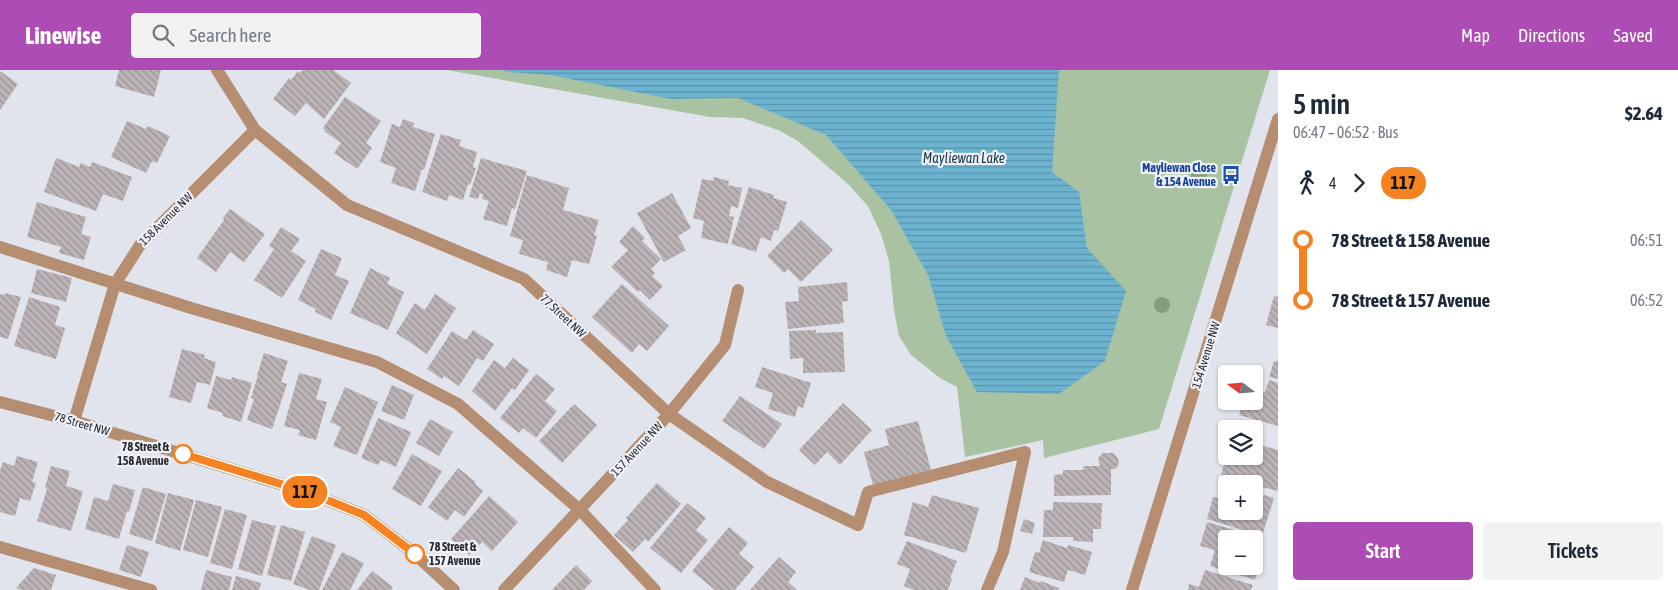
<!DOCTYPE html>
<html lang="en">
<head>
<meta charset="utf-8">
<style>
  :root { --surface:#fff; --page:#f2f2f3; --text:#1f2937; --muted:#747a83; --accent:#ac4cb4 }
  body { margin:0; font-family:"Asap Condensed",sans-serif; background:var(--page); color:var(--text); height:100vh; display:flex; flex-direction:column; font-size:19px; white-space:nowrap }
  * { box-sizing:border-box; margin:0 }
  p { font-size:16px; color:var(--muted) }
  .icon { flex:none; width:28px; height:28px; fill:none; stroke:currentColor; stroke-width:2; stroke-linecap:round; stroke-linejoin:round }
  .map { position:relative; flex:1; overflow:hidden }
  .side { display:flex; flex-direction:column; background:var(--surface); width:400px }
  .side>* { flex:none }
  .badge { padding:0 10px; border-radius:16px; font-size:18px; line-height:32px }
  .needle { width:32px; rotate:286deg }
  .buttons { position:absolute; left:1218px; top:295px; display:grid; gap:10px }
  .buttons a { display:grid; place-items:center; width:45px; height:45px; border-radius:5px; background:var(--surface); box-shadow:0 1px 4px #0004; font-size:25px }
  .map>.badge { position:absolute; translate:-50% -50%; box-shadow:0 0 0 2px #fff }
  .legs { display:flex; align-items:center; gap:8px; height:55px; padding:0 15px; font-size:16px }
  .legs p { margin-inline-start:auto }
  .head { display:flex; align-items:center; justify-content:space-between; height:85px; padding:0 15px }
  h1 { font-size:28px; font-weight:600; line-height:38px }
  .cta { display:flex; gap:10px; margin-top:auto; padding:10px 15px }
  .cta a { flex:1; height:58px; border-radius:5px; background:var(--accent); color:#fff; font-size:20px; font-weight:600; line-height:58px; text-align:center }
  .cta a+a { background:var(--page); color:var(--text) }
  ul { padding:0 15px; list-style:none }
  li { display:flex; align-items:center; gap:18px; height:60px; font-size:19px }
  li i { display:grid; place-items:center; width:8px; height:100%; margin:0 6px; background:currentColor }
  li i::after { content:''; width:12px; height:12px; margin:-6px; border:4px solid; border-radius:50%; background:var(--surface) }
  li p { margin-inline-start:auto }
  li:first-child i { background:linear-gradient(#0000 50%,currentColor 0) }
  li:last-child i { background:linear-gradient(currentColor 50%,#0000 0) }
  header { display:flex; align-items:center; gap:30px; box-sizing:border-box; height:70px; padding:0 25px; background:var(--accent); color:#fff }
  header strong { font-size:24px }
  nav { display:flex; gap:28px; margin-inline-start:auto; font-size:18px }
  .search { width:350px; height:45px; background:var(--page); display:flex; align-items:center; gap:12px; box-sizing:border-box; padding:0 18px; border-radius:5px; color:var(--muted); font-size:19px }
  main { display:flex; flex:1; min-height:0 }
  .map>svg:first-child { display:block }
</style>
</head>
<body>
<header>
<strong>Linewise</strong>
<div class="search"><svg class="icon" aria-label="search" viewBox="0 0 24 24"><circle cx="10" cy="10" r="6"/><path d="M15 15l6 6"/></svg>Search here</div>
<nav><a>Map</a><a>Directions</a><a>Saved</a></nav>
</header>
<main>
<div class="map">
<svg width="1278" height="520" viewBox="0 0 1278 520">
  <defs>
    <pattern id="water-rules" width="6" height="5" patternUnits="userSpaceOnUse" patternTransform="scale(1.25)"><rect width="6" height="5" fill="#6db4d1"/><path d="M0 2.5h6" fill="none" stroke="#5a93aa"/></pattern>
    <pattern id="building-back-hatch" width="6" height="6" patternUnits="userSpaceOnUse" patternTransform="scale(1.25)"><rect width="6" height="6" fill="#bcb3b6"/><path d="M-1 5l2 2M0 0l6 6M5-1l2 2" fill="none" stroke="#999294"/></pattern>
  </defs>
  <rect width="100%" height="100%" fill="#e1e4ec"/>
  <polygon fill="#a9c2a1" points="447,0 1270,0 1159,359 1044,388 1043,370 965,387 957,317 940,308 911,285 899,266 894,240 889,191 881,164 868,136 848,114 798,71 778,60 743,48 710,47"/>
  <polygon fill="url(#water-rules)" points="503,0 1059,0 1052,102 1079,122 1087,178 1126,221 1105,291 1059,324 977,322 946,266 928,205 891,140 826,65 738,28 671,29 550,5 507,2"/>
  <g fill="url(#building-back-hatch)" fill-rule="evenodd">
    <polygon points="119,0 161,0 154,27 115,16"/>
    <polygon points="303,0 333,0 351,13 324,49 306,33 295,46 273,29 289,8 291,10 298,1 300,3"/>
    <polygon points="0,1 18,14 0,40"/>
    <polygon points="345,27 381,51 366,73 372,78 357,99 334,83 341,73 324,61 325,60 323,58"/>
    <polygon points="403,49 414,53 413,57 435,64 424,100 422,99 415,121 391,113 396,98 380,92 392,54 400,57"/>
    <polygon points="127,51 146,59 148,56 170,66 157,93 152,91 146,103 111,87"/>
    <polygon points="441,64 461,70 459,76 477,82 473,97 476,98 470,115 468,114 463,130 449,125 447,131 422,122"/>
    <polygon points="56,88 79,97 81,93 90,97 92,92 132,107 123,131 103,124 96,141 44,122"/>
    <polygon points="481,88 527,101 515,139 512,138 507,156 483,149 489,131 482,129 483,124 480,123 478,129 469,127"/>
    <polygon points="527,105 569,118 563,140 599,150 594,165 597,166 589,194 572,190 567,207 546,200 548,192 519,184 523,170 510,166"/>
    <polygon points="714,107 729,111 728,115 742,118 738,138 731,136 729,146 734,147 728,174 701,168 704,151 693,148 702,109 713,111"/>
    <polygon points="749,117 774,125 773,128 787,132 778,161 774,160 771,171 761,167 756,182 731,174"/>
    <polygon points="672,123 691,158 678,166 686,180 664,192 637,143"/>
    <polygon points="37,132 86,147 81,164 91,167 84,190 59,183 61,177 27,167"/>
    <polygon points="230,139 265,164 244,192 230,182 216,202 197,188 224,150 223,148"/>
    <polygon points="801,150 833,180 801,212 788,199 784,203 767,186"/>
    <polygon points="633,156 645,168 642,171 661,189 651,199 655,203 652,206 663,216 650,230 640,220 638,222 611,197 628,180 619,172"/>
    <polygon points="281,157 300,169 291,181 306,191 282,228 254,210 274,179 269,176"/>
    <polygon points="321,179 342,188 335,205 349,211 331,250 315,242 316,239 298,230"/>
    <polygon points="370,198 390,208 387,214 404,222 388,260 350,243"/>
    <polygon points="37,199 72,208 66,232 31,223"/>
    <polygon points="847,212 848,231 842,232 844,253 788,259 785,232 799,231 798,217"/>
    <polygon points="622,214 669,256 647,281 639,274 632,283 592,247"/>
    <polygon points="5,223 21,227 8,269 0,267 0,224 5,225"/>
    <polygon points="435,224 456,238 427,284 396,263 415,233 425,240"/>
    <polygon points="1274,226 1278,227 1278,258 1266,255"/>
    <polygon points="29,227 60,237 55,255 65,258 56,289 14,276"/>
    <polygon points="473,260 494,274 483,291 477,288 459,316 444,306 442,309 427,299 452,261 466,270"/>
    <polygon points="816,260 816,263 843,262 845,302 803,303 803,288 790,289 789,261"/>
    <polygon points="182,279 205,285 204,288 216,292 210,315 197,312 191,333 169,327"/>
    <polygon points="264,283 288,291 281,312 287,314 272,359 247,350 254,329 251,328 258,305 257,305"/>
    <polygon points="513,288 529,300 515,320 512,318 495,341 472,321 494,290 505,298"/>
    <polygon points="1278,289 1278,309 1269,307 1274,291 1276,292"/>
    <polygon points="762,297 811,313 803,338 798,336 795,347 768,339 773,323 755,317"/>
    <polygon points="299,303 322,309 316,329 327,332 316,370 298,365 300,360 284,356"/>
    <polygon points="536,304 555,319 545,331 557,341 536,368 523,358 519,363 500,348"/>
    <polygon points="216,306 231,310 232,307 252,313 241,352 222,346 223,343 207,338"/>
    <polygon points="1269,310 1278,313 1278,356 1239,345 1243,331 1254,331 1254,319 1265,322"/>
    <polygon points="392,315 414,325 404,350 381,341"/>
    <polygon points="345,317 378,332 357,385 333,376 341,357 330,352"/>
    <polygon points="740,326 782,354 764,379 722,351"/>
    <polygon points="843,333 872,360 840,395 827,382 815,395 799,380"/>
    <polygon points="574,334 597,355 562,393 539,371"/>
    <polygon points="378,348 411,362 396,397 381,390 378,395 361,388"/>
    <polygon points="430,349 453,362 439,386 416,373"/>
    <polygon points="918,351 931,400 873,415 864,382 889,375 885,359"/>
    <polygon points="1254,373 1278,380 1278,421 1221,406 1226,386 1240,386 1247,388 1247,386 1254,386"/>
    <polygon points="1103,383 1113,383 1118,388 1119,394 1115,399 1111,399 1111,425 1054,426 1054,405 1063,404 1063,400 1083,400 1084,396 1100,396 1098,388"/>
    <polygon points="412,384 442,401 421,436 392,419"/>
    <polygon points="17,386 38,392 32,412 36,413 30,431 20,428 15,446 0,442 0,401 3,392 14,396"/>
    <polygon points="51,396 70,401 66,416 83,421 71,461 37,451 47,419 45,418"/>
    <polygon points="458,398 476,412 474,413 483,421 464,447 455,440 447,451 428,437"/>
    <polygon points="657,413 681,434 648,472 645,469 633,482 614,465 628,450 626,448"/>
    <polygon points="113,414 135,420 129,442 127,441 119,469 85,459 94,427 108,431"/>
    <polygon points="143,417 166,424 152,471 129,464"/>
    <polygon points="1254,422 1274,428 1262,466 1207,449 1213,427 1226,430 1226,441 1254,441"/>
    <polygon points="168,423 194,430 180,481 155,473"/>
    <polygon points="932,425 979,438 966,483 904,465 913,432 928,437"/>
    <polygon points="489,426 518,452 492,481 482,472 469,485 451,469"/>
    <polygon points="196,430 222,437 208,487 183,480"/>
    <polygon points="1053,432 1102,433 1101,459 1093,459 1093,472 1073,471 1073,467 1043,467 1044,440 1053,440"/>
    <polygon points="687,433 706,448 696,460 708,470 681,503 650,478"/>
    <polygon points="225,439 247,445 232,499 210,493"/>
    <polygon points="1024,449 1035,453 1032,464 1020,461"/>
    <polygon points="252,450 276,456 262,506 238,499"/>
    <path d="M1207,452L1262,468L1256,489L1261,490L1255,510L1210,496L1215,480L1200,476ZM1226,469H1254V496H1226Z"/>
    <polygon points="281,455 305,462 291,511 267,505"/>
    <polygon points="729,457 748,473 739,484 754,497 735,520 715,520 692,501"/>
    <polygon points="312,466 336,475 319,520 310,520 293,514"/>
    <polygon points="1043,470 1067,478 1068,475 1092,482 1085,505 1068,500 1064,512 1029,502 1035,482 1039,483"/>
    <polygon points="907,471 957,491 950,508 952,509 948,520 914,520 904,516 910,499 897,494"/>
    <polygon points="127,475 149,482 141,507 119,500"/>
    <polygon points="342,482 364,493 350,520 322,520"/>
    <polygon points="779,487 796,502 788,512 797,520 750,520"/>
    <polygon points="576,495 592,511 584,520 552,520"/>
    <polygon points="34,498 56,505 51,520 21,520 16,518"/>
    <polygon points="206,500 232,507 229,520 201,520"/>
    <polygon points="1205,500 1253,515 1251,520 1188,520 1189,514 1199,517"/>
    <polygon points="372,501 393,517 391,520 357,520"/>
    <polygon points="236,506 261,513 259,520 232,520"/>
    <polygon points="1025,507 1040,513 1041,511 1059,518 1058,520 1020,520"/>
  </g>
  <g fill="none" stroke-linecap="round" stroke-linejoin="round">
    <g stroke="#b58d70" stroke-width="12">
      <polyline points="217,0 255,60 347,135 524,209 669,344 767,412 858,455 868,422 1025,382 1003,482 987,520"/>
      <polyline points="0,177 191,238 377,292 458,334 580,440 655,520"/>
      <polyline points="0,332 74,351 310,423 364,445 415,484 454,520"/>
      <polyline points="74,351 115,214 140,175 255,60"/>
      <polyline points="0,477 151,520"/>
      <polyline points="504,520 669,344 725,275 738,220"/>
      <polyline points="1132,520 1278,49"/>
    </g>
  </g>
  <g fill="#829e7c">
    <circle cx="1199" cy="106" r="8"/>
    <circle cx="1162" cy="235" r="8"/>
  </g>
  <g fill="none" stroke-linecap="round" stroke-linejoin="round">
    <g stroke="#fff" stroke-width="11">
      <polyline id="line-1" points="183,384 310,423 364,445 415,484"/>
    </g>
    <use href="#line-1" stroke="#f58220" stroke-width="8"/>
  </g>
  <defs>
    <g id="bus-bare" transform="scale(1.5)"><path d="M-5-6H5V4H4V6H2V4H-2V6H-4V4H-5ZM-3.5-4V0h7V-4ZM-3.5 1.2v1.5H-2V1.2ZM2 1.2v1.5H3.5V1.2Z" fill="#1a4fb4" stroke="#eef1f9" stroke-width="2.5" paint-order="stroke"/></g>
  </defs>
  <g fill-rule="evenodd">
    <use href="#bus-bare" x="1231" y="105"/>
  </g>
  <g fill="#fff" stroke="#f58220" stroke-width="2.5">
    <circle cx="183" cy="384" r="9"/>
    <circle cx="415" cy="484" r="9"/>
  </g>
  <g text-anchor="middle" stroke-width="4.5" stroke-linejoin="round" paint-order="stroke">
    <g font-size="12" font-weight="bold" fill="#164399" stroke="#eef1f9" text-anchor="end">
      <text x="1216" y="102">Mayliewan Close<tspan x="1216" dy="14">&amp; 154 Avenue</tspan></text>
    </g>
    <g font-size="12" fill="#2b2c2f" stroke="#eef1f9">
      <text transform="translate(166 149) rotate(-45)" y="4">158 Avenue NW</text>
      <text transform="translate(563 246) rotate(43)" y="4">77 Street NW</text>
      <text transform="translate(1206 285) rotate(-73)" y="4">154 Avenue NW</text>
      <text transform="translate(82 354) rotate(16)" y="4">78 Street NW</text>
      <text transform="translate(637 379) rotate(-47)" y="4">157 Avenue NW</text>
    </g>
    <g font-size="12" font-weight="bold" fill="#2b2c2f" stroke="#eef1f9" text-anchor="end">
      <text x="169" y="381">78 Street &amp;<tspan x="169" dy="14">158 Avenue</tspan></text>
      <text x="429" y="481" text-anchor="start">78 Street &amp;<tspan x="429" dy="14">157 Avenue</tspan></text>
    </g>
    <g font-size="14" font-style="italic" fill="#133542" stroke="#eef1f9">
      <text x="964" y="93">Mayliewan Lake</text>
    </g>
  </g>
</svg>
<div class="buttons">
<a><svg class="needle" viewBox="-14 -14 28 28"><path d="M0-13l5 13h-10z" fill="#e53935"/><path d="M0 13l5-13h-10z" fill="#747a83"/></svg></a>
<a><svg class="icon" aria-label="layers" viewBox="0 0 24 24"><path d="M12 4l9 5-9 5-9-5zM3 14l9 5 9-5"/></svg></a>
<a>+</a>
<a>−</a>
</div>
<b class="badge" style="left:305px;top:422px;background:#f58220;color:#111">117</b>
</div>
<section class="side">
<div class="head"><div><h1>5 min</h1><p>06:47 – 06:52 · Bus</p></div><b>$2.64</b></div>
<div class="legs"><svg class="icon" aria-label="walk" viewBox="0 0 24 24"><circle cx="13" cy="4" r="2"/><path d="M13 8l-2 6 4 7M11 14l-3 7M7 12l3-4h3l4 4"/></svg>4<svg class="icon" aria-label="forward" viewBox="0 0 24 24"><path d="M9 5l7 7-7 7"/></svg><b class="badge" style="background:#f58220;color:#111">117</b></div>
<ul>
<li><i style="color:#f58220"></i><b>78 Street &amp; 158 Avenue</b><p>06:51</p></li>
<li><i style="color:#f58220"></i><b>78 Street &amp; 157 Avenue</b><p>06:52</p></li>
</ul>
<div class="cta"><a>Start</a><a>Tickets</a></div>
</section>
</main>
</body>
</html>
